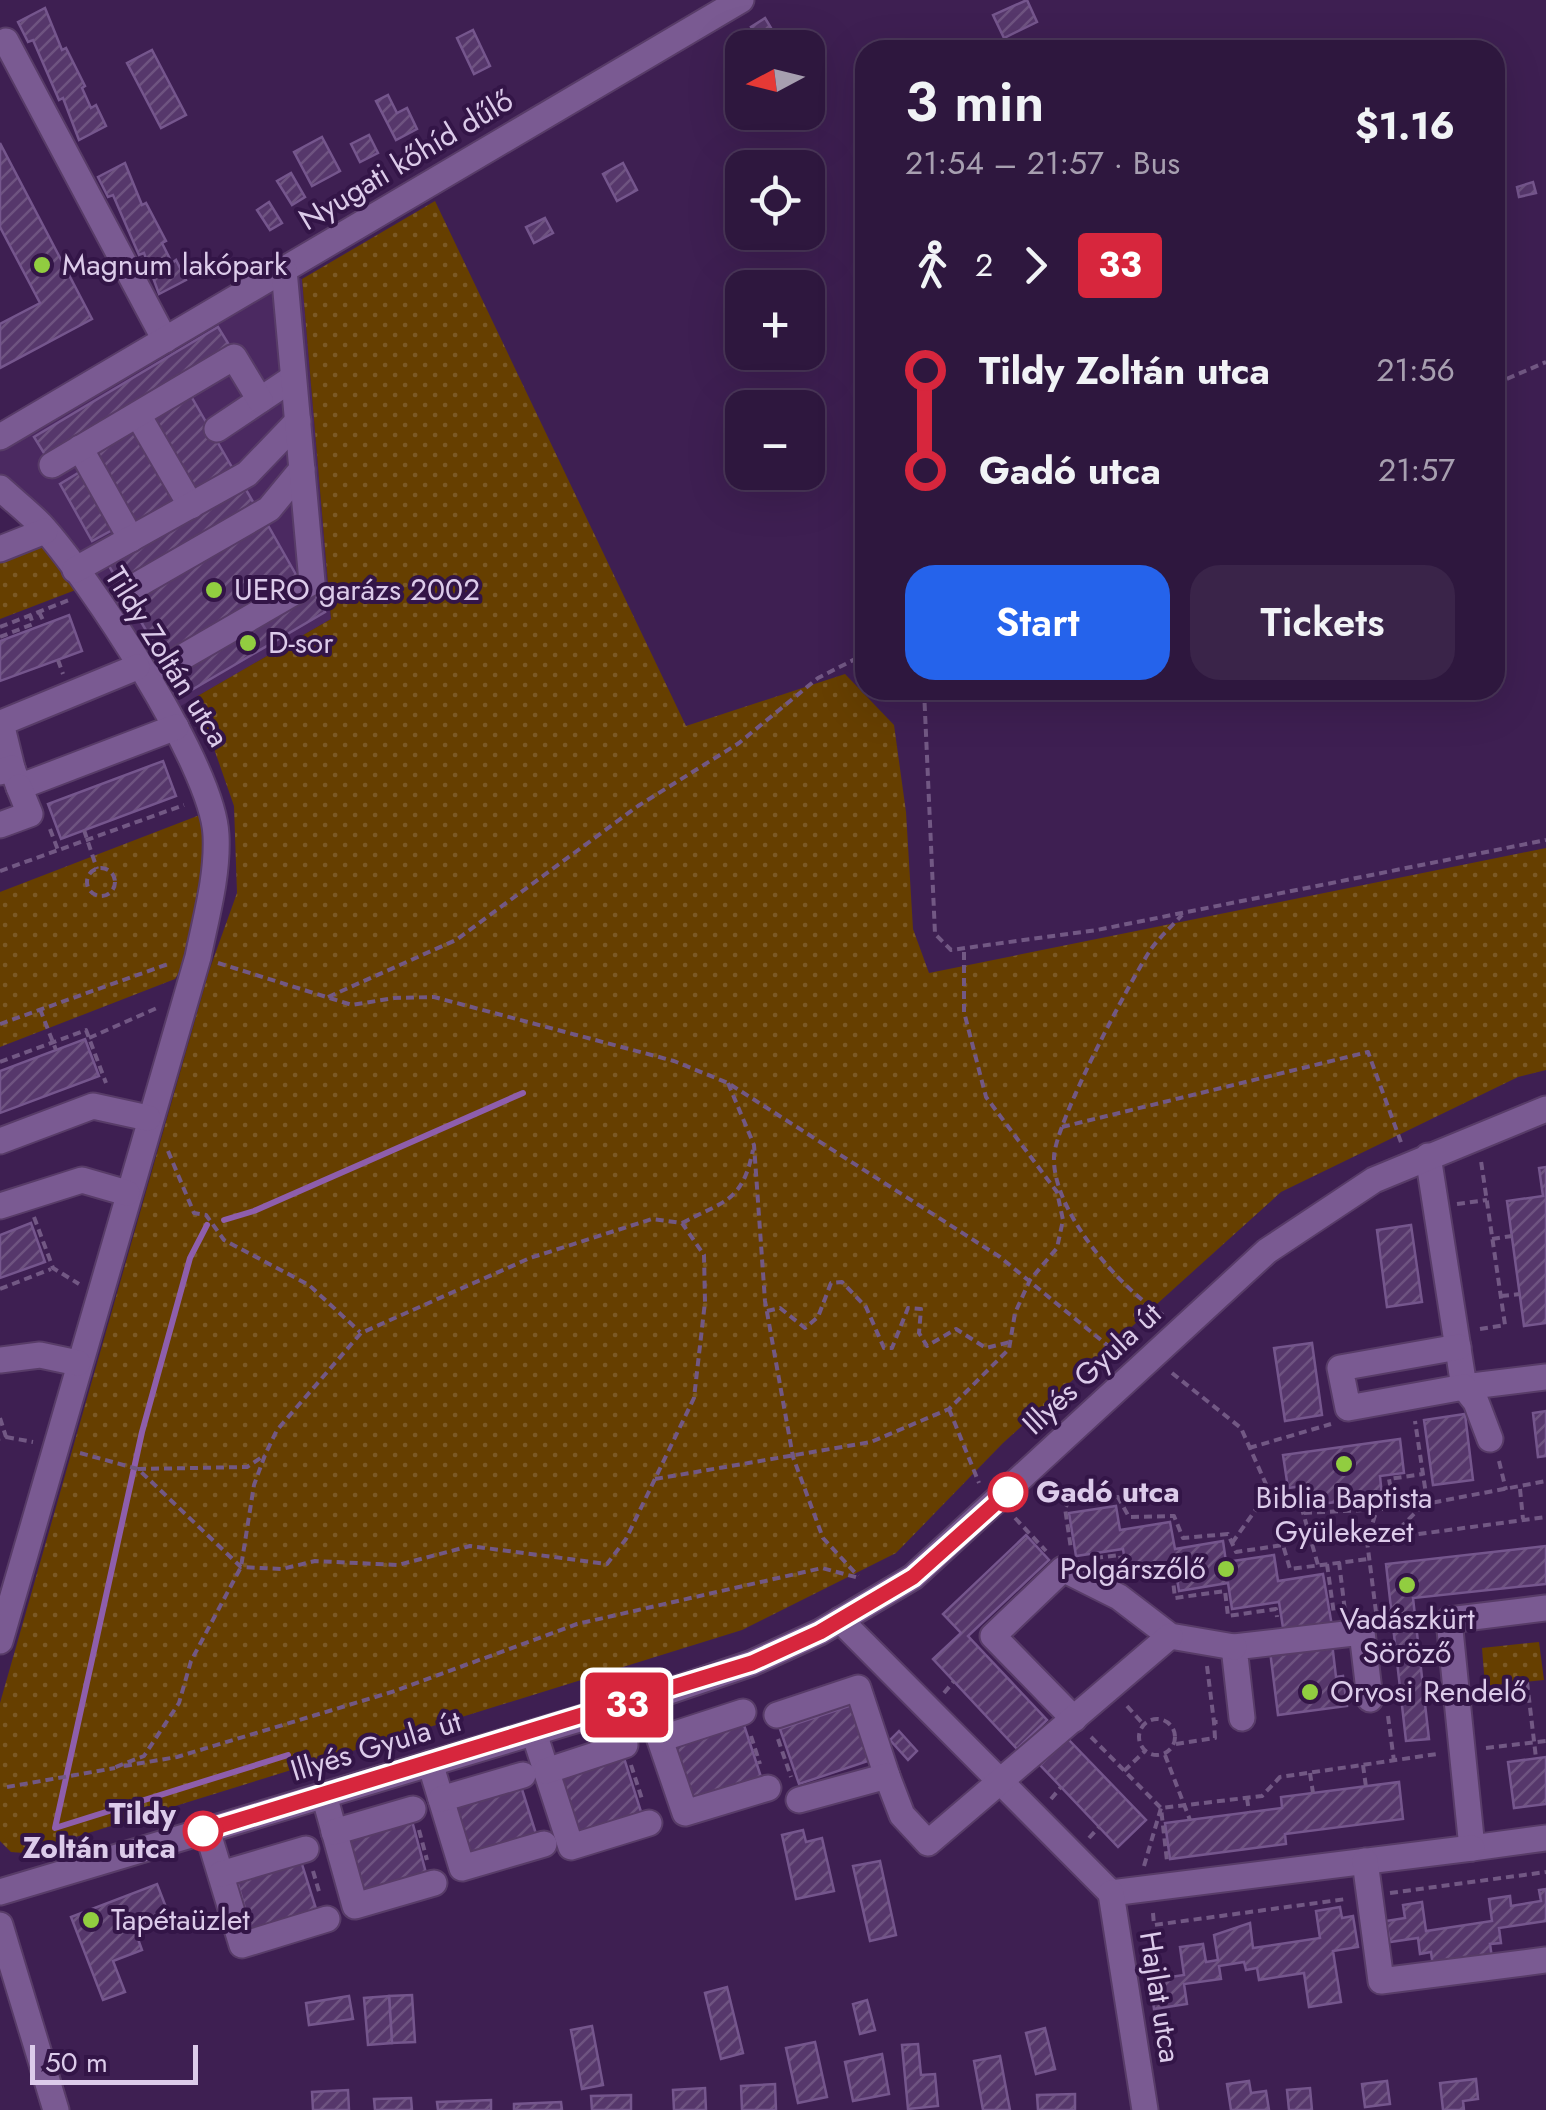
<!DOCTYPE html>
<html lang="en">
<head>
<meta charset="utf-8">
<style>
  :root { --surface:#2e173e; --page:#3a2449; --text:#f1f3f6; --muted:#a79fb0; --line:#493658; --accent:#2563eb }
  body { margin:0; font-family:Jost,sans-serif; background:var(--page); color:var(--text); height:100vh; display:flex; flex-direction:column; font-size:38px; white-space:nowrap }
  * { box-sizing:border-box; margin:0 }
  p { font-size:32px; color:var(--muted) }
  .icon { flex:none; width:55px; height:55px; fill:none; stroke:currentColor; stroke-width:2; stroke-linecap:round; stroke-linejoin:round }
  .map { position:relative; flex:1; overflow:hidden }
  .drawer { position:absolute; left:855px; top:40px; width:650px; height:660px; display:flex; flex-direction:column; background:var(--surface); border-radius:30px; box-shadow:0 10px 40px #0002,0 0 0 2px var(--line) }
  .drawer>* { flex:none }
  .badge { padding:0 20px; border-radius:8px; font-size:35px; line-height:65px }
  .needle { width:65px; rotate:263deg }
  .tools { position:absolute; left:725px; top:30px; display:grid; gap:20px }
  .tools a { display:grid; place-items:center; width:100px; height:100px; border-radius:20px; background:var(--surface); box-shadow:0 10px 40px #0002,0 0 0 2px var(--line); font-size:50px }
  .scale { position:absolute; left:30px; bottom:25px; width:168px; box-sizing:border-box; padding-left:10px; border:5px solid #dccbea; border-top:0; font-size:28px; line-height:35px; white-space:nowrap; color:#dccbea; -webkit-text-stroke:8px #331547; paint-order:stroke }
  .map>.badge { position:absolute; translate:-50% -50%; box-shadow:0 0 0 5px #fff }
  .legs { display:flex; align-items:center; gap:15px; height:110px; padding:0 50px; font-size:32px }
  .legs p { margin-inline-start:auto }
  .overview { display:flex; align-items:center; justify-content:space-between; height:170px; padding:0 50px }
  h1 { font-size:55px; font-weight:600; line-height:75px }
  .primary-button { display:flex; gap:20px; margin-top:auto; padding:20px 50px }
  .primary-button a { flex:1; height:115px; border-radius:30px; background:var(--accent); color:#fff; font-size:40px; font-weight:600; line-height:115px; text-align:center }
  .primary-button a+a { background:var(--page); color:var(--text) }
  ul { padding:0 50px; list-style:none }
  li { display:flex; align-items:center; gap:35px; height:100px; font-size:38px }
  li i { display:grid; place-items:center; width:15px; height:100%; margin:0 12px; background:currentColor }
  li i::after { content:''; width:25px; height:25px; margin:-12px; border:8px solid; border-radius:50%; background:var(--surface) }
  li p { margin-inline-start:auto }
  li:first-child i { background:linear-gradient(#0000 50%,currentColor 0) }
  li:last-child i { background:linear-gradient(currentColor 50%,#0000 0) }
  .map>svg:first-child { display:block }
</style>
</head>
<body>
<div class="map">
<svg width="1546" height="2110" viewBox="0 0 1546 2110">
  <defs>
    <pattern id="park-dots" width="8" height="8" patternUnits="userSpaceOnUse" patternTransform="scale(2.5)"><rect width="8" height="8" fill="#663f00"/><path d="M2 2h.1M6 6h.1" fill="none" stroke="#7b5925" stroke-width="1.8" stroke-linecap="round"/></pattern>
    <pattern id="building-hatch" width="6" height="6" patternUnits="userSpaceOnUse" patternTransform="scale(2.5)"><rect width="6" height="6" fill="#56376b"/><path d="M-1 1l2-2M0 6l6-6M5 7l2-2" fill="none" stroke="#6e5380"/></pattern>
  </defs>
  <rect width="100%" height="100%" fill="#3e1f52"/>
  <polygon fill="#4b2961" points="284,270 302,279 331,619 167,714 86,586 0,488 0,437"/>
  <g fill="url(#park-dots)">
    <polygon points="435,201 686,726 845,674 894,725 906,812 913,929 929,973 1546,848 1546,1070 1518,1077 1281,1192 1003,1443 896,1553 742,1630 24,1853 11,1852 0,1841 0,1703 209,971 237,893 234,806 196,697 331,619 302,279"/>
    <polygon points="45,531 86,586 0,619 0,549"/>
    <polygon points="205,813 213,836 191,953 175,979 0,1047 0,892"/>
    <polygon points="1539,1642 1544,1680 1485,1686 1482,1648"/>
  </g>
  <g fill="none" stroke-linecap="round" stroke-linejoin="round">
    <g stroke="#8e5eac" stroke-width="6">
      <polyline points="224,1220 254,1211 523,1093"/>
      <polyline points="207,1225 190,1258 142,1432 55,1828 288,1755"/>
    </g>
  </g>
  <g fill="url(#building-hatch)" stroke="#75568d" stroke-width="2.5">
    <polygon points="1027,0 1037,22 1004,38 993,15"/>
    <polygon points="45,8 62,50 66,48 85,86 82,88 91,108 96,105 106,126 79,140 63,98 59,100 33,40 28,42 18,22"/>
    <polygon points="765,18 783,48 764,48 751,27"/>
    <polygon points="473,30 490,66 474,74 457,38"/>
    <polygon points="152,50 186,115 161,128 127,63"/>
    <polygon points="388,95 397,113 407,108 417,129 396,140 376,101"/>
    <polygon points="369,135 378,153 360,162 351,144"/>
    <polygon points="322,137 340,171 312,186 294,152"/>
    <polygon points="0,143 92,319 0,368 0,324 40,303 0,227"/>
    <polygon points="125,163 142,205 146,203 166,241 162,243 172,263 176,260 186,280 159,294 144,253 139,255 113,195 108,197 98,177"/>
    <polygon points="623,163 637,190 617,201 603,174"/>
    <polygon points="291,173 305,197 292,205 277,181"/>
    <polygon points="1533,182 1536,193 1519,197 1517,187"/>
    <polygon points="269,202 282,223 270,230 257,210"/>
    <polygon points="545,218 553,233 534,243 526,227"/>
    <polygon points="218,327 231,348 47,458 34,437"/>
    <polygon points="191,396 233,469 196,491 153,418"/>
    <polygon points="133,429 176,503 138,526 95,452"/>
    <polygon points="83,470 116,528 92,541 60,484"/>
    <polygon points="245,488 256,507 120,585 109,566"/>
    <polygon points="265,520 299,580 163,659 128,600"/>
    <polygon points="313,591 325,612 183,695 171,674"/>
    <polygon points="69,615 82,651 0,681 0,641"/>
    <polygon points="163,761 176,796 61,839 48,804"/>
    <polygon points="85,1039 99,1076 0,1113 0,1071"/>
    <polygon points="1546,1167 1546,1323 1524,1326 1507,1201 1543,1196 1539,1168"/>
    <polygon points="31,1223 45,1262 0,1278 0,1235"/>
    <polygon points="1411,1225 1422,1302 1387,1307 1377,1230"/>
    <polygon points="1312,1343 1322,1415 1285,1421 1274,1348"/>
    <polygon points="1546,1411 1546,1456 1538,1457 1533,1413"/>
    <polygon points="1465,1414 1473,1480 1433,1485 1424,1420"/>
    <polygon points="1400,1439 1404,1473 1380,1476 1382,1496 1313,1505 1310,1485 1288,1488 1283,1455"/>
    <polygon points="1116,1506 1120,1530 1170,1522 1175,1549 1223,1541 1226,1562 1274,1555 1278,1581 1323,1574 1332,1626 1284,1634 1279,1602 1232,1609 1228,1583 1179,1591 1175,1567 1127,1574 1123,1549 1076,1556 1069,1513"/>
    <polygon points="1026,1535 1049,1560 968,1636 1047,1720 1017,1749 933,1659 961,1633 943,1614"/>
    <polygon points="1546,1546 1546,1584 1413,1598 1429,1739 1406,1741 1386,1564"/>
    <polygon points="1332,1643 1336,1677 1343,1676 1347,1706 1278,1715 1270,1651"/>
    <polygon points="852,1705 871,1760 799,1784 780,1729"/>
    <polygon points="743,1722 761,1777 688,1801 670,1746"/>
    <polygon points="899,1731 917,1751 908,1760 890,1740"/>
    <polygon points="1068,1739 1146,1820 1118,1847 1040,1765"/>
    <polygon points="623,1755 642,1815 575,1835 557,1775"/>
    <polygon points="1546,1757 1546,1804 1514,1808 1508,1762"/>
    <polygon points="1399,1782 1403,1819 1285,1834 1286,1844 1170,1859 1165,1823 1282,1808 1281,1797"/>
    <polygon points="520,1783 537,1837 471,1857 454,1803"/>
    <polygon points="411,1817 426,1873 361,1892 346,1836"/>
    <polygon points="803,1830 806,1842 822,1838 834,1891 796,1899 782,1835"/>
    <polygon points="301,1861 317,1912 252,1932 237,1881"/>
    <polygon points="880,1861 896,1935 870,1941 853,1866"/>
    <polygon points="157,1884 169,1915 134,1928 142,1950 113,1961 125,1992 103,2000 71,1917"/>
    <polygon points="1546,1889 1546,1921 1499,1928 1501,1943 1490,1944 1492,1958 1433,1967 1431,1952 1420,1954 1418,1938 1390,1942 1386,1921 1405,1918 1403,1905 1422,1902 1426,1931 1492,1921 1489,1899 1510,1896 1511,1906 1541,1901 1539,1890"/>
    <polygon points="1340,1907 1342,1918 1353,1916 1358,1947 1333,1951 1341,2002 1309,2007 1304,1973 1259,1980 1257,1968 1246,1970 1244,1962 1219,1966 1221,1979 1184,1984 1187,2004 1154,2009 1150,1980 1184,1975 1180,1947 1203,1944 1206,1962 1218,1960 1214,1935 1250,1923 1253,1948 1320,1938 1316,1911"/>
    <polygon points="727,1987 743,2053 721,2059 705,1993"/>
    <polygon points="412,1995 415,2042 392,2043 389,1996"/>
    <polygon points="349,1996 353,2019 309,2025 306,2003"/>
    <polygon points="389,1996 392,2043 368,2045 364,1998"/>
    <polygon points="867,2000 875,2030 860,2034 853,2004"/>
    <polygon points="592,2026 603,2085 582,2089 571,2030"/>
    <polygon points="1045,2028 1055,2069 1036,2074 1026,2033"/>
    <polygon points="815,2042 827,2097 798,2103 786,2048"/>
    <polygon points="918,2044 921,2075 935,2074 938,2106 908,2109 902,2045"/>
    <polygon points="882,2054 889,2094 853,2101 845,2062"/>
    <polygon points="1000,2056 1010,2110 983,2110 974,2061"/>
    <polygon points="1476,2079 1478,2099 1463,2101 1464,2110 1443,2110 1440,2083"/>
    <polygon points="1249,2081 1251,2093 1266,2091 1269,2110 1231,2110 1227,2084"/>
    <polygon points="1387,2081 1390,2104 1365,2107 1362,2084"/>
    <polygon points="775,2084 776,2110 742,2110 741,2086"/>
    <polygon points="705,2088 706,2110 674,2110 673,2090"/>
    <polygon points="1310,2088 1312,2110 1289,2110 1287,2090"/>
    <polygon points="348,2090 349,2110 313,2110 312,2092"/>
    <polygon points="1075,2094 1075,2110 1038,2110 1037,2095"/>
    <polygon points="631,2095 631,2110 592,2110 591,2096"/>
    <polygon points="411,2098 412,2110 375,2110 374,2099"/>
    <polygon points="491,2100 491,2110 438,2110 437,2102"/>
    <polygon points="561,2102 562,2110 514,2110 514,2104"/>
  </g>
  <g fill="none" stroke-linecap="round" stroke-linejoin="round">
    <g stroke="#583c68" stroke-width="29">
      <g id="minor">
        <polyline points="6,41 165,340"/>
        <polyline points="138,415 191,506"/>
        <polyline points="217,429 293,378"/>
        <polyline points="0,437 741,0"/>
        <polyline points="80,448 131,539"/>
        <polyline points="52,465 234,357 260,400"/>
        <path d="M0,488C13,500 27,511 40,524C89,577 213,766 216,835C218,876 206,917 198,957L0,1641"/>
        <polyline points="0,549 45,531"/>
        <polyline points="75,570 247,474 298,421"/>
        <polyline points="125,592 269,509 302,469"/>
        <polyline points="167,666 312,582 284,270"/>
        <polyline points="12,768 1,723 137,667"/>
        <polyline points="0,772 12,768 19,787 176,727"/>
        <polyline points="0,825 30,814 19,787"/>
        <polyline points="0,1141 93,1106 148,1118"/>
        <polyline points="1428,1156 1464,1387 1546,1377"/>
        <polyline points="0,1206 82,1180 127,1193"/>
        <polyline points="1458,1347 1340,1368 1348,1408 1464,1387 1476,1402 1490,1439"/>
        <polyline points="0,1360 40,1355 78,1363"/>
        <polyline points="1546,1608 1449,1620 1472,1848 1546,1838"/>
        <polyline points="840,1620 1111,1893 1472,1848"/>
        <polyline points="646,1699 685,1813 768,1788"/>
        <polyline points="777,1715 858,1688 887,1776"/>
        <polyline points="1242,1718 1234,1647 1362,1632 1370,1699"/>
        <polyline points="1074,1719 993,1636 1063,1569 1119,1597 1170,1636 1234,1647"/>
        <polyline points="534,1733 571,1847 649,1823"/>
        <polyline points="660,1739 743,1712"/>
        <polyline points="430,1763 462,1868 544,1844"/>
        <polyline points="546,1771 625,1745"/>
        <polyline points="324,1795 355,1906 434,1883"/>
        <polyline points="441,1799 523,1775"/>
        <polyline points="799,1800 887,1776 902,1815 928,1843 1170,1636"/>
        <polyline points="207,1830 242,1945 327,1919"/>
        <polyline points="334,1832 413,1809"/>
        <polyline points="1365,1861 1381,1981 1546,1960"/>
        <polyline points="221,1874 306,1849"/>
        <polyline points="0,1892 646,1699 752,1663 820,1632 913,1577 1267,1251 1374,1180 1546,1109"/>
        <polyline points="1111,1893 1145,2110"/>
        <polyline points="0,1925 56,2110"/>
      </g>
    </g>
    <g stroke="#725884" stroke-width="4" stroke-dasharray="8 5" stroke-linecap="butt">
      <polyline points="1495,384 1546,362"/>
      <polyline points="39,612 45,624"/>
      <polyline points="0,627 69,600"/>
      <polyline points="0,637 33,624 30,615"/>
      <polyline points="58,660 63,674"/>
      <polyline points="924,690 935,934 951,950 1097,930 1546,840"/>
      <polyline points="50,829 59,853"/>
      <polyline points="84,830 97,869"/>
      <circle cx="101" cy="882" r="14"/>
      <polyline points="0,871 184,805"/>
      <polyline points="218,963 352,1005 394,998 434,997 674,1061 728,1083 1000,1257 1118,1354"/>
      <polyline points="328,997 456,940 638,806 739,743 818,678 865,654"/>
      <polyline points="40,1009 56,1050"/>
      <polyline points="0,1024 171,963"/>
      <polyline points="89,1038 157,1008"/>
      <polyline points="0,1062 86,1030 106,1083"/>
      <polyline points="728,1083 754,1145 765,1301 793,1457 823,1538 858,1576"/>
      <polyline points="1062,1127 1368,1052 1402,1145"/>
      <polyline points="168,1151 194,1213 206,1215 224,1240 309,1285 360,1332"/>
      <polyline points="1457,1204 1487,1200"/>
      <polyline points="34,1217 53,1268 79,1284"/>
      <path d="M682,1223C726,1200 742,1202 753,1150"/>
      <polyline points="1492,1239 1512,1236"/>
      <polyline points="0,1289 51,1269"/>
      <polyline points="1501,1296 1520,1294"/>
      <polyline points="767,1311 780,1308 805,1328 818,1317 831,1283 842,1282 866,1307 884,1348 892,1348 908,1308 921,1309 919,1333 927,1346 956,1329 986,1348 1010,1342"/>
      <path d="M1163,1315C1119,1288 1052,1210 1054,1157C1055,1123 1130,981 1151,949C1160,937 1172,926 1182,915"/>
      <polyline points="1480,1329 1505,1325 1481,1161"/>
      <polyline points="1172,1373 1241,1428 1269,1491 1300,1502 1318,1565"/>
      <polyline points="949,1409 979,1483"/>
      <polyline points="0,1418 6,1437 0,1439"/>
      <polyline points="6,1437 33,1442"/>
      <polyline points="1249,1448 1331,1424"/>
      <polyline points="80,1453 138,1469 241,1567 282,1569 315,1561 398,1565 470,1546 607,1564 626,1539 694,1398 705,1302 704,1255 682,1223 652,1219 530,1258 361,1333 277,1430 265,1455 254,1485 241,1567 191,1661 179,1703 144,1756 113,1768"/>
      <polyline points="1499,1461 1506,1490"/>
      <polyline points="138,1469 247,1467 265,1455"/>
      <polyline points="655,1479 871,1442 949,1409 1009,1349 1015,1313 1030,1280 1057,1248 1063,1220 1057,1192 986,1097 964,1012 964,949"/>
      <path d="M1042,1487C1063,1506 1091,1499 1118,1497L1129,1517L1174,1516L1183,1538L1228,1534L1236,1552L1283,1545L1290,1569L1369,1559"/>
      <polyline points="1520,1489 1523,1519"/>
      <polyline points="1381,1492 1391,1490 1389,1479 1423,1474"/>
      <polyline points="1070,1500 1065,1508 1071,1549"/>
      <polyline points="1304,1513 1404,1508 1546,1481"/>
      <polyline points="1015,1518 1046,1551"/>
      <polyline points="1390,1538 1427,1501 1415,1421"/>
      <polyline points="1367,1541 1546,1517"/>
      <polyline points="1232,1543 1269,1491"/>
      <polyline points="1095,1558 1120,1555 1123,1574"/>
      <polyline points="1339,1562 1345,1611"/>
      <polyline points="1327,1564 1334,1614"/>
      <polyline points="1134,1577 1172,1572 1175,1598 1225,1591 1228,1616 1276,1609 1277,1617"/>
      <polyline points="1376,1612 1367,1541 1377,1509"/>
      <polyline points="1376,1613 1391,1611"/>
      <polyline points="1207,1666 1214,1722 1218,1722"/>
      <polyline points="1527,1682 1536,1758"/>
      <polyline points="944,1693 954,1681"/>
      <polyline points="1127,1706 1144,1725"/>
      <polyline points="1388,1716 1394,1761"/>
      <circle cx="1157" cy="1737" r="18"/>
      <polyline points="751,1736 760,1764"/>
      <polyline points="1091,1737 1161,1808 1262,1796 1280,1777 1437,1754"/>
      <polyline points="778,1739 791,1777"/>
      <polyline points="1176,1744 1215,1738 1214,1722"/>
      <polyline points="1486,1748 1546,1741"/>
      <polyline points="1165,1755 1190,1820"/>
      <polyline points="631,1765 642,1799"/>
      <polyline points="1363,1765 1366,1787"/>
      <polyline points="124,1766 177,1757 395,1691 577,1624 822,1568 859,1578"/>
      <polyline points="1124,1771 1145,1751"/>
      <polyline points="1310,1773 1313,1793"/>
      <polyline points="7,1787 115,1768"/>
      <polyline points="1247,1798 1249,1812"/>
      <polyline points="1051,1799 1061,1787"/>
      <polyline points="419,1830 427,1860"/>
      <polyline points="1089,1838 1099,1827"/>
      <polyline points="1144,1866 1161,1808 1167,1861"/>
      <polyline points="313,1871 320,1895"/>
      <polyline points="1390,1893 1546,1872"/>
      <polyline points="1153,1913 1154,1925 1346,1899"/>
    </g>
    <use href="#minor" stroke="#7a5a92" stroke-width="25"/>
  </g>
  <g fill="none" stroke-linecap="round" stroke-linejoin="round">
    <g stroke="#fff" stroke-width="22">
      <polyline id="line-1" points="203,1831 752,1663 820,1632 913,1577 1008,1492"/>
    </g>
    <use href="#line-1" stroke="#d7263d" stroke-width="15"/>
  </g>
  <g fill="#91cd40" stroke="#331547" stroke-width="4">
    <circle cx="42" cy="265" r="10"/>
    <circle cx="214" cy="590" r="10"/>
    <circle cx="248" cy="643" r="10"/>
    <circle cx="1344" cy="1464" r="10"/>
    <circle cx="1226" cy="1569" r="10"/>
    <circle cx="1407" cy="1585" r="10"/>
    <circle cx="1310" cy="1692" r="10"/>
    <circle cx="91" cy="1920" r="10"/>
  </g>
  <g fill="#fff" stroke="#d7263d" stroke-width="5">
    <circle cx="1008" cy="1492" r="18"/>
    <circle cx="203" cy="1831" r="18"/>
  </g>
  <g text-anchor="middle" stroke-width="8" stroke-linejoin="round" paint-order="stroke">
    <g font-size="30" fill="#dccbea" stroke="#331547">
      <text transform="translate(406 160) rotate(-31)" y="10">Nyugati kőhíd dűlő</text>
      <text transform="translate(167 657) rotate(58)" y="10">Tildy Zoltán utca</text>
      <text transform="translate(1092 1369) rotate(-43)" y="10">Illyés Gyula út</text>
      <text transform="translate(376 1746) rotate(-17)" y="10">Illyés Gyula út</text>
      <text transform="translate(1160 1997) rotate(81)" y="10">Hajlat utca</text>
    </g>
    <g font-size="30" fill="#dccbea" stroke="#331547" text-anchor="start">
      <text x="62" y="275">Magnum lakópark</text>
      <text x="234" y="600">UERO garázs 2002</text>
      <text x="268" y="653">D-sor</text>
      <text x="1344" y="1508" text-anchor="middle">Biblia Baptista<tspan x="1344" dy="34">Gyülekezet</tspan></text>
      <text x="1206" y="1579" text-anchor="end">Polgárszőlő</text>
      <text x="1407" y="1629" text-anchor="middle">Vadászkürt<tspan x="1407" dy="34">Söröző</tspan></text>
      <text x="1330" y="1702">Orvosi Rendelő</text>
      <text x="111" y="1930">Tapétaüzlet</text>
    </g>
    <g font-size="30" font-weight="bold" fill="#dccbea" stroke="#331547" text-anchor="start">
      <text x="1036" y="1502">Gadó utca</text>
      <text x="176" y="1824" text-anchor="end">Tildy<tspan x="176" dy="34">Zoltán utca</tspan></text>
    </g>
  </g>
</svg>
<div class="tools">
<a><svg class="needle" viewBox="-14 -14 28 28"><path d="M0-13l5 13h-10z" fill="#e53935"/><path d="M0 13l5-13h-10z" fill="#a79fb0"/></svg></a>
<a><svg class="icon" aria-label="locate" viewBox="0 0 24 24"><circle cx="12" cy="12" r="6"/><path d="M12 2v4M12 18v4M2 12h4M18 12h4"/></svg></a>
<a>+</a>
<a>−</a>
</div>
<div class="scale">50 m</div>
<b class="badge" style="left:627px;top:1705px;background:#d7263d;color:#fff">33</b>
<section class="drawer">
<div class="overview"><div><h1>3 min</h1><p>21:54 – 21:57 · Bus</p></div><b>$1.16</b></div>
<div class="legs"><svg class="icon" aria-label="walk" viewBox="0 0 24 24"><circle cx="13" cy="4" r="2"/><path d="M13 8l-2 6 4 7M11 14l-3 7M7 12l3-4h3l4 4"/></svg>2<svg class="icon" aria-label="forward" viewBox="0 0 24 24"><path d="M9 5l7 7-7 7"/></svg><b class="badge" style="background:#d7263d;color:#fff">33</b></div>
<ul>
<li><i style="color:#d7263d"></i><b>Tildy Zoltán utca</b><p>21:56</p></li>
<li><i style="color:#d7263d"></i><b>Gadó utca</b><p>21:57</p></li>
</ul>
<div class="primary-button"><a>Start</a><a>Tickets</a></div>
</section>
</div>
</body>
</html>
